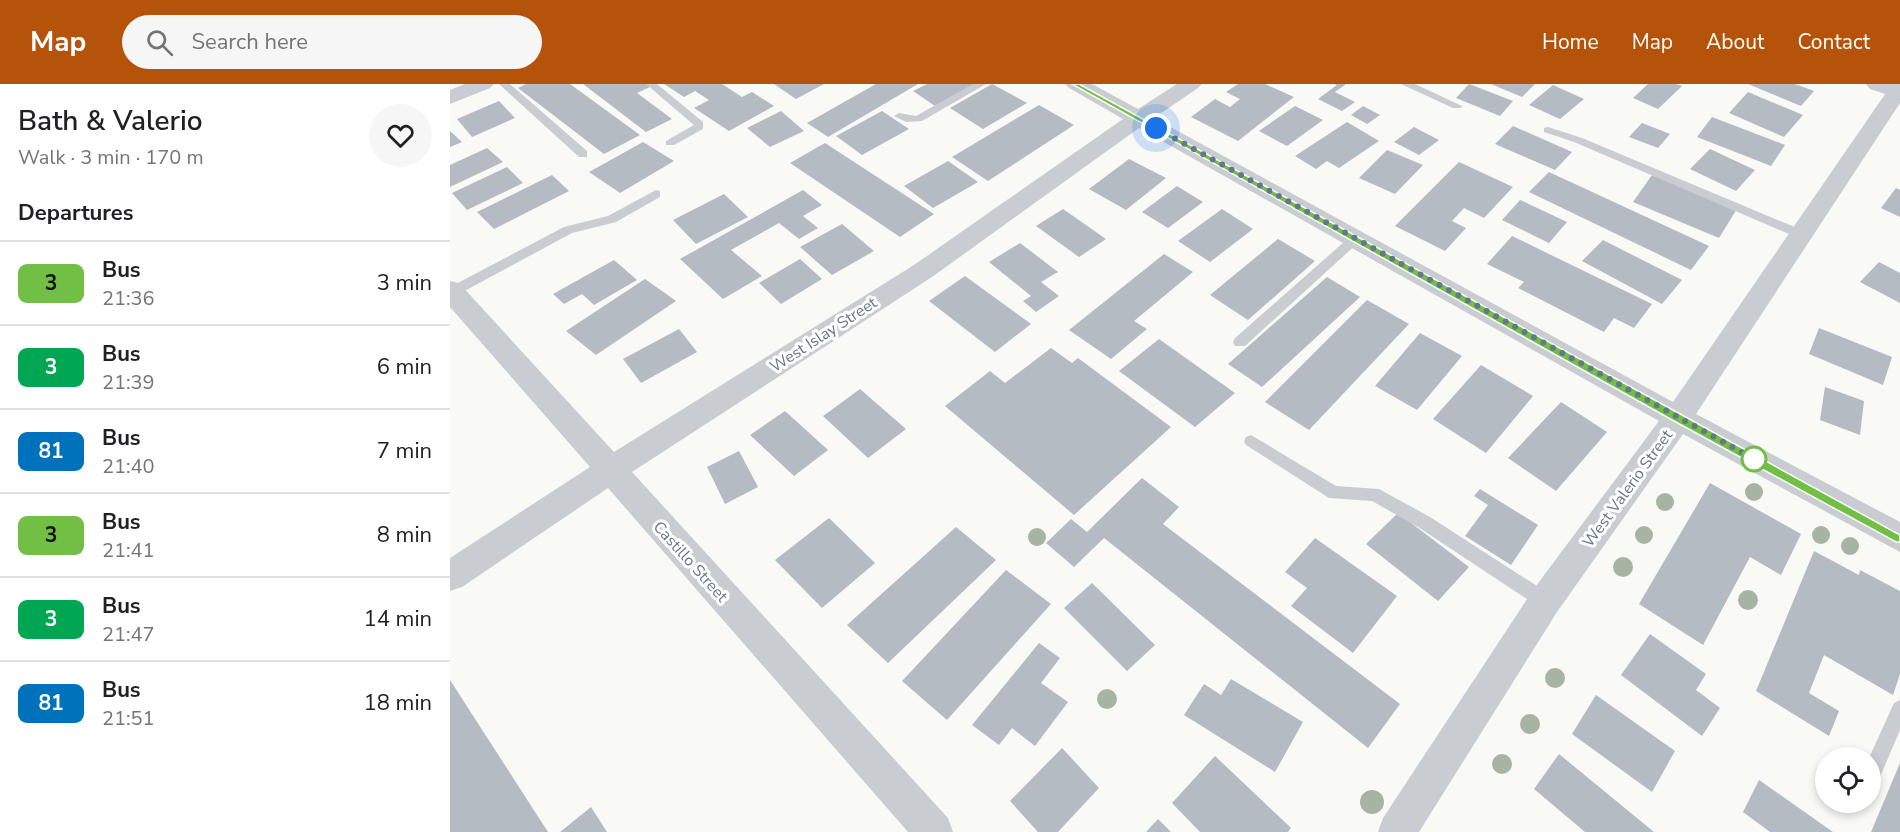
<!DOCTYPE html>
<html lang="en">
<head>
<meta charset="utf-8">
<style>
  :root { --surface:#fff; --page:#f6f6f6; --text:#202124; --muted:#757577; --line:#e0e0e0; --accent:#b45309 }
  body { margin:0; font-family:"Nunito Sans",sans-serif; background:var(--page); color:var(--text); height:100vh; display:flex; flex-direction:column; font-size:22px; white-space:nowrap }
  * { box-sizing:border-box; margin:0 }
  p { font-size:20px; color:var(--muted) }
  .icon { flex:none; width:33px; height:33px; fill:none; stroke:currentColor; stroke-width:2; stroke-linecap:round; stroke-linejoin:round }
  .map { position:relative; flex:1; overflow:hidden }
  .side { display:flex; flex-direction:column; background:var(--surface); width:450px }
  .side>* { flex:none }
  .badge { padding:0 12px; border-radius:9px; font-size:21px; line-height:39px }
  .tools { position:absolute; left:1365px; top:663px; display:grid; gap:12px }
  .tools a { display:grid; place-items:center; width:66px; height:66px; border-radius:50%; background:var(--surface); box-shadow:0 3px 9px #0003; font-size:30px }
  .you { position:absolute; width:30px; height:30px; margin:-15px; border:4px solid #fff; border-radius:50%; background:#1a73e8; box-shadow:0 0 0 9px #1a73e833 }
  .map>.badge { position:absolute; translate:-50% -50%; box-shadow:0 0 0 3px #fff }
  h2 { padding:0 18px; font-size:22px; line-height:54px }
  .round { display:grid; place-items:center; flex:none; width:63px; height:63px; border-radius:32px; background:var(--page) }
  .head { display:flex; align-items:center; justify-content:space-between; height:102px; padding:0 18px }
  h1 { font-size:28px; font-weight:600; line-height:45px }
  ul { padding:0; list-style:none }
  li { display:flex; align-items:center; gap:18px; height:84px; padding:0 18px; border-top:2px solid var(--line) }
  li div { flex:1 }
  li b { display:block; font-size:22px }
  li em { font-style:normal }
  li .badge { min-width:66px; font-weight:700; text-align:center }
  header { display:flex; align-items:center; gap:36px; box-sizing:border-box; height:84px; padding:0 30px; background:var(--accent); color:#fff }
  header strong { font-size:28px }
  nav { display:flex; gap:33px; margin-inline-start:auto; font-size:21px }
  .search { width:420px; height:54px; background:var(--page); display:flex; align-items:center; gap:15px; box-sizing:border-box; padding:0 21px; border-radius:33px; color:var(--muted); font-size:22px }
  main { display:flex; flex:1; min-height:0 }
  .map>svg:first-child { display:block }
</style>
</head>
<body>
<header>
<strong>Map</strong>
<div class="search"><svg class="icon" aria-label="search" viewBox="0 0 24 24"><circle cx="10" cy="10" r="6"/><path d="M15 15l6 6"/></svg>Search here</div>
<nav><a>Home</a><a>Map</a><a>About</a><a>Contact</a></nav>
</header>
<main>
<section class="side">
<div class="head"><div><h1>Bath &amp; Valerio</h1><p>Walk · 3 min · 170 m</p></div><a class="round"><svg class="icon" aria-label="heart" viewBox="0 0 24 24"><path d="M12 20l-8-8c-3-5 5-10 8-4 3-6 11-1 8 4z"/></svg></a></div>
<h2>Departures</h2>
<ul>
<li><span class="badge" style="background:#71bf44;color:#111">3</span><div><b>Bus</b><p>21:36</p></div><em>3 min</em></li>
<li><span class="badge" style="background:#00a651;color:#fff">3</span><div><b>Bus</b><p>21:39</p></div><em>6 min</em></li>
<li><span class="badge" style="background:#0072bc;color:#fff">81</span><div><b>Bus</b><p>21:40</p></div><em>7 min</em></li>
<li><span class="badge" style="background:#71bf44;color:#111">3</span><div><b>Bus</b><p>21:41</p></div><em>8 min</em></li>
<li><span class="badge" style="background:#00a651;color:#fff">3</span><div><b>Bus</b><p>21:47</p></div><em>14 min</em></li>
<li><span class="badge" style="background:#0072bc;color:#fff">81</span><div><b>Bus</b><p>21:51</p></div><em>18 min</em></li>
</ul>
</section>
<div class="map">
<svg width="1450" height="748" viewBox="0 0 1450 748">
  <rect width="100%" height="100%" fill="#f9f9f6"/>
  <g fill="#b4bbc2">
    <polygon points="76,0 120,0 190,51 154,70 68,4"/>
    <polygon points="133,0 196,0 200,3 187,9 222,35 196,48"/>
    <polygon points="214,0 272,0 292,13 302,8 324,22 279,47 244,24 259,16 245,7 234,13"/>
    <polygon points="324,0 374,0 346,15"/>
    <polygon points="426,0 468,0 378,53 357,39"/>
    <polygon points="477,0 526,0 485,22 463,7"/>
    <polygon points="542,0 577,19 533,45 500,24"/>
    <polygon points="788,0 815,0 844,13 788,57 741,33 765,15 780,23 790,15 776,8"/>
    <polygon points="884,0 896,0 885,8 905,18 892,27 868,15 887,1"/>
    <polygon points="1019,0 1063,17 1050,32 1006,14"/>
    <polygon points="1041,0 1085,0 1072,13"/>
    <polygon points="1198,0 1226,0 1232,2 1208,25 1183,14"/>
    <polygon points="1298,0 1345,0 1364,7 1351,22"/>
    <polygon points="1103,1 1134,15 1110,35 1079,21"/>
    <polygon points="1298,8 1353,31 1334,53 1279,29"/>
    <polygon points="49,17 65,34 22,53 7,35"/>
    <polygon points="589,21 624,41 538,97 502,73"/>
    <polygon points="845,22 873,36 837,62 809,47"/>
    <polygon points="913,22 930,31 917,40 901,31"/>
    <polygon points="331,27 354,47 320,63 297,44"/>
    <polygon points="432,27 459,45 412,71 386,52"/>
    <polygon points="1262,33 1335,61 1321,82 1247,53"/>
    <polygon points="897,38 929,57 889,84 877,77 866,85 845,72"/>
    <polygon points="1192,39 1220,50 1208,64 1179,53"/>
    <polygon points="1063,42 1122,68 1105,86 1045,60"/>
    <polygon points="964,43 989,56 969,71 944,58"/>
    <polygon points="0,47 12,58 0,63"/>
    <polygon points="193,58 224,77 170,109 139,88"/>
    <polygon points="375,59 484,130 450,153 340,79"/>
    <polygon points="37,64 53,78 0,103 0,81"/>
    <polygon points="1260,65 1305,86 1286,107 1240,85"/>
    <polygon points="937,66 973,81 945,110 909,94"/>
    <polygon points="679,75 716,94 676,126 639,105"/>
    <polygon points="498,77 528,98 483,124 454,102"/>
    <polygon points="1009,78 1063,103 1034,134 1014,124 1002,137 1016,144 995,167 945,142"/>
    <polygon points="57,83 73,99 17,126 2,109"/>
    <polygon points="1099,88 1259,162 1241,186 1079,108"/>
    <polygon points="102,91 119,107 44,145 27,128"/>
    <polygon points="1202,91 1287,125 1269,154 1183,118"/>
    <polygon points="727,102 753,118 718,144 692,128"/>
    <polygon points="1446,104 1450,106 1450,133 1431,124"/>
    <polygon points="353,106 372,121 353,132 368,144 349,155 329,139 281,166 312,192 273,215 230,175"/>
    <polygon points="274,110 298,133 246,160 223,136"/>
    <polygon points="1070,116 1117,138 1099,159 1052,136"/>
    <polygon points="613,125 656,155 629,173 586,142"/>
    <polygon points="772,125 803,145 760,178 728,157"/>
    <polygon points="392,140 424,167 382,191 350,163"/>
    <polygon points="1062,152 1202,220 1184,244 1164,234 1154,248 1068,204 1074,198 1037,180"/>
    <polygon points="828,155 865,177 798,236 760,211"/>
    <polygon points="1153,156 1232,196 1212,220 1132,177"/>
    <polygon points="570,159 608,188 591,198 609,212 586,228 573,217 581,212 539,178"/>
    <polygon points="714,170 743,188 684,237 697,245 661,275 619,246"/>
    <polygon points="350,175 372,195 331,220 309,199"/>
    <polygon points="164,176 187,196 144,221 132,210 114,220 103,210"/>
    <polygon points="1429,178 1450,189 1450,219 1410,198"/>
    <polygon points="515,192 581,240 545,268 479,217"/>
    <polygon points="877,193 910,213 812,303 778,280"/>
    <polygon points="195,195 226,217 146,271 116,247"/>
    <polygon points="917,216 959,240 859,346 815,318"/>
    <polygon points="1369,244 1442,273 1433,301 1359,270"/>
    <polygon points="229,245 247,268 191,299 173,275"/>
    <polygon points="970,249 1012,272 967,326 925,302"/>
    <polygon points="709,255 785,309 745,343 669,287"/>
    <polygon points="601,264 622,279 628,274 721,343 624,431 495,322 540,287 555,299"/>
    <polygon points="1031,281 1083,312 1036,369 983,335"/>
    <polygon points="1375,303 1414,317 1410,351 1370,336"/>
    <polygon points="410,305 456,345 418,374 373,332"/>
    <polygon points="1111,318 1157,348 1106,407 1058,374"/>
    <polygon points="335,327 378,366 344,392 300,351"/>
    <polygon points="289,367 308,403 275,420 257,383"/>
    <polygon points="692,394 729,423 713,440 950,620 918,664 654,454 624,483 596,459 621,435 637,448"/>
    <polygon points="1260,399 1351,450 1331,491 1300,473 1253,561 1189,520"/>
    <polygon points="1030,405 1088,441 1061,481 1015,452 1038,421 1024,412"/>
    <polygon points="948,429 1019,483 988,517 916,460"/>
    <polygon points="379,434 425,479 372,524 325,476"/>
    <polygon points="506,443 546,476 438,579 397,541"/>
    <polygon points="865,454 947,512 903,569 841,522 857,504 835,488"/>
    <polygon points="1364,467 1409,491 1410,486 1450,507 1450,590 1443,611 1374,571 1359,609 1389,627 1379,652 1306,607"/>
    <polygon points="556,486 601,520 497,636 452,597"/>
    <polygon points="642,499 705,561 677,587 614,524"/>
    <polygon points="1200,550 1256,590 1246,606 1270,624 1252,652 1171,591"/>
    <polygon points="589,559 610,574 591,599 618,618 585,662 562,644 549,661 522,641"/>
    <polygon points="781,595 853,638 825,688 734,631 754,600 771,611"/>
    <polygon points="0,596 98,748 0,748"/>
    <polygon points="1146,611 1225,667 1202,708 1122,650"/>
    <polygon points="612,664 649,704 608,748 588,748 560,717"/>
    <polygon points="1109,670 1204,748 1135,748 1084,705"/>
    <polygon points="765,672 841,744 838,748 750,748 722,719"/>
    <polygon points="1450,679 1450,748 1421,748"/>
    <polygon points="1309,696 1383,748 1320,748 1293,728"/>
    <polygon points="141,723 157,748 110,748"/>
    <polygon points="708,735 721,748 696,748"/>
  </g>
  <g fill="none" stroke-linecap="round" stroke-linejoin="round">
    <g fill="#c9cdd1" fill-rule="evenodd">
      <polygon points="49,0 60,0 137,67 137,73 129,73"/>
      <polygon points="196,0 207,0 253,38 253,45 224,61 216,61 216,57 244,41"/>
      <polygon points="523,0 536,0 472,37 456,38 444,32 449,29 466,32"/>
      <polygon points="951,0 965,0 1012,22 1011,24 1003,24"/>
      <polygon points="1098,43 1132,54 1354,147 1356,150 1354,153 1346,153 1124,58 1094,48 1094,44"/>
      <polygon points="206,106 210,107 210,113 166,138 122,149 7,211 0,212 0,203 114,143 158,132"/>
      <polygon points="906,150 910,151 912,154 910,157 795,262 785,262 783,258 785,254 902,151"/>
      <polygon points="801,351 886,402 929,405 980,433 1101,511 1103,517 1101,523 1095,525 1089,523 968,443 922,417 879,414 796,361 794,357 796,353"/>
      <polygon points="1450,616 1450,646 1427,700 1420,702 1419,674 1444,619"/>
    </g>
    <g fill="#c9cdd1" fill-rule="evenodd">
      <polygon points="15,0 44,0 40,4 0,20 0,6"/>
      <polygon points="615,0 642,0 688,25 727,0 752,0 748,4 704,34 1223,318 1442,0 1450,0 1450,19 1246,330 1450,438 1450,468 1233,350 1107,528 969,748 928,748 933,734 1083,506 1209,337 689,44 482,193 182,388 498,734 503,748 458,748 158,404 12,503 0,507 0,474 140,383 0,223 0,197 9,199 164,368 464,181 673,35 619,4"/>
    </g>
    <polygon fill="#c9cdd1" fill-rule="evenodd" points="1416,0 1450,0 1450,15 1420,5"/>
  </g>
  <g fill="#a7b4a4">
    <circle cx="1304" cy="408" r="9"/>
    <circle cx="1215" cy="418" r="9"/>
    <circle cx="1194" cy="451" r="9"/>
    <circle cx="1371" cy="451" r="9"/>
    <circle cx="587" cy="453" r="9"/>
    <circle cx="1400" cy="462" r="9"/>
    <circle cx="1173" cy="483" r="10"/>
    <circle cx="1298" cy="516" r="10"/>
    <circle cx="1105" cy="594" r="10"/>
    <circle cx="657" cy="615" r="10"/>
    <circle cx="1080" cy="640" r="10"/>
    <circle cx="1052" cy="680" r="10"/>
    <circle cx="922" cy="718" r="12"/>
  </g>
  <polygon fill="#71bf44" stroke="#fff" stroke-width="1.5" points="622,0 629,0 1232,331 1450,451 1450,458 1446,458 1224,337"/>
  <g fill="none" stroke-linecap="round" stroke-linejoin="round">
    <polyline stroke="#65778b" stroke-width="6" stroke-dasharray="0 10.8" points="706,44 1304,375"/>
  </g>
  <circle fill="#fff" stroke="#71bf44" stroke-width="3" cx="1304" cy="375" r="12"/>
  <g text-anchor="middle" stroke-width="6" stroke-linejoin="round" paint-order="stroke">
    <g font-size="16" fill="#65778b" stroke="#fff">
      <text transform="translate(373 250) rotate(-33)" y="6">West Islay Street</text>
      <text transform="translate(1177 404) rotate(-54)" y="6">West Valerio Street</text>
      <text transform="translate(241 477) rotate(48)" y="6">Castillo Street</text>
    </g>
  </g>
</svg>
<div class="tools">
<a><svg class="icon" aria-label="locate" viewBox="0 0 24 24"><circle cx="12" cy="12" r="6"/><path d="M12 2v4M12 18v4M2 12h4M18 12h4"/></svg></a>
</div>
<div class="you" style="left:706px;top:44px"></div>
</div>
</main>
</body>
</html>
